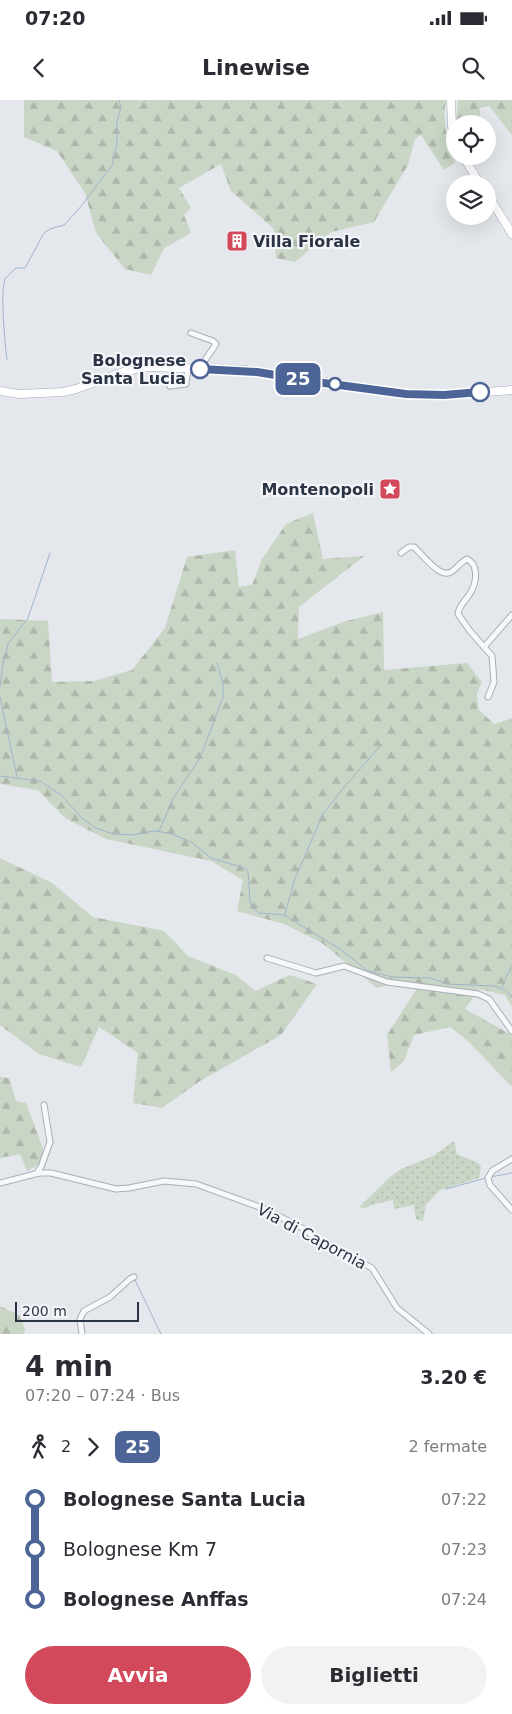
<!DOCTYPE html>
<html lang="it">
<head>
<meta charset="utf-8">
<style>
  :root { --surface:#fff; --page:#f2f2f3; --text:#2b2b33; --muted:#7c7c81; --accent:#d1495b }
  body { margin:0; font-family:"DejaVu Sans",sans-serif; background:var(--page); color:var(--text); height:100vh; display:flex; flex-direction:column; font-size:19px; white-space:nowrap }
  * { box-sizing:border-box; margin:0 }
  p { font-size:16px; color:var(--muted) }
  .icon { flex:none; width:28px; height:28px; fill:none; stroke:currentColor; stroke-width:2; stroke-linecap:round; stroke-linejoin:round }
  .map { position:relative; height:1234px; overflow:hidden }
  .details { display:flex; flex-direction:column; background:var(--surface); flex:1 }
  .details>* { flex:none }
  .badge { padding:0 10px; border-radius:8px; font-size:18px; line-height:32px }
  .controls { position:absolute; left:446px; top:15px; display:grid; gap:10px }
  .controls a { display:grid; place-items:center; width:50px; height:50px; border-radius:50%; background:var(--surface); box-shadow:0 5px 20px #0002; font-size:25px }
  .scale { position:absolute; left:15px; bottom:12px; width:124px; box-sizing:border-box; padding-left:5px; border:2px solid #2b3445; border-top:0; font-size:14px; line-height:18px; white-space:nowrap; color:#2b3445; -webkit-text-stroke:4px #f4f6f9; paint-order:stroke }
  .map>.badge { position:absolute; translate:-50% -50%; box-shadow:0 0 0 2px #fff }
  .legs { display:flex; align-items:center; gap:8px; height:55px; padding:0 25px; font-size:16px }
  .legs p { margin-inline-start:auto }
  .overview { display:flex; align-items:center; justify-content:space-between; height:85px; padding:0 25px }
  h1 { font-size:28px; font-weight:600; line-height:38px }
  .cta { display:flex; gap:10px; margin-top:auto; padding:10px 25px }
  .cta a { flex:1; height:58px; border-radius:30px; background:var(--accent); color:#fff; font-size:20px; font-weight:600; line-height:58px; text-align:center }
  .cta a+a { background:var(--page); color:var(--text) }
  ul { padding:0 25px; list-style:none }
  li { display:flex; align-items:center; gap:18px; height:50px; font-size:19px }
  li i { display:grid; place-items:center; width:8px; height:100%; margin:0 6px; background:currentColor }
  li i::after { content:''; width:12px; height:12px; margin:-6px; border:4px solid; border-radius:50%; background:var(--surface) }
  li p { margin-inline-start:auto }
  li:first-child i { background:linear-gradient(#0000 50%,currentColor 0) }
  li:last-child i { background:linear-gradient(currentColor 50%,#0000 0) }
  .status { display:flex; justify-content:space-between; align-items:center; height:35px; padding:0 25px; background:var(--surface); direction:ltr }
  .status svg { height:14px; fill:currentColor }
  header { display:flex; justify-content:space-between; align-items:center; height:65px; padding:0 25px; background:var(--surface); font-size:22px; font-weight:600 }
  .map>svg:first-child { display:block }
</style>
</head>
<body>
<div class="status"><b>07:20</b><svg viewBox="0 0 49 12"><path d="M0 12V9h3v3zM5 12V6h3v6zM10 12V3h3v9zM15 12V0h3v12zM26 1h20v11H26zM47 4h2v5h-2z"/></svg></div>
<header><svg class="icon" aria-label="back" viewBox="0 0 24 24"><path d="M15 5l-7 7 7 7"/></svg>Linewise<svg class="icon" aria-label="search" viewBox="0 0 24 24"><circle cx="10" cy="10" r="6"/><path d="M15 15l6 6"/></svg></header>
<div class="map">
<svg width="512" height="1234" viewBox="0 0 512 1234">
  <defs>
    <pattern id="grass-dots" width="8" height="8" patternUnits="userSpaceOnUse" patternTransform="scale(1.25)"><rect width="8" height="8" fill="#c9d6c5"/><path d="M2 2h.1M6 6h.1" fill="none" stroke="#adb8ab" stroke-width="1.8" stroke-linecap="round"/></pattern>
    <pattern id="forest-firs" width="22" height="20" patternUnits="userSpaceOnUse" patternTransform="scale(1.25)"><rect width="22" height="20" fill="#c9d6c5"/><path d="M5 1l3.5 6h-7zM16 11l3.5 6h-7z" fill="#adb8ab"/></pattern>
  </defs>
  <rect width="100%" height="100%" fill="#e4e7ec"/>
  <path fill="url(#grass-dots)" d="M454,1041L457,1054C466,1059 474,1059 481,1066L479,1078L440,1090L426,1105L423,1121L416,1120L414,1105L394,1109L393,1100L375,1104L362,1109L360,1106L390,1077L401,1069L433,1056Z"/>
  <g fill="url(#forest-firs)">
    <path d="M24,0H446C442,24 447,40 455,62L444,70L421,35L415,39L408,65L374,122L331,132L295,162L276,158L274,129L231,91L221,64L179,88L191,108L184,115L191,133L164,148L151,175L125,169L96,133L85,93L57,51L24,37Z"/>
    <polygon points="458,0 512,0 512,35 489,6 480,8 480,24 456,24"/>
    <polygon points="313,413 323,459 364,456 299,507 298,539 343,522 383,512 384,570 467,563 482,582 477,593 478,609 494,624 512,618 512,907 505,895 479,889 465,909 512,935 512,987 468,941 450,927 414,935 404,961 391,972 387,935 416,890 405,881 377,888 322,843 284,824 237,811 243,780 211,761 106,739 65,718 38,690 0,684 0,519 48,521 52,582 94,581 132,570 165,528 187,457 235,450 239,487 252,485 262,459 286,424"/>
    <polygon points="0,758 52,783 93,817 164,831 188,856 236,875 255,891 290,875 317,884 281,935 200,981 162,1008 133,1003 138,953 99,927 81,967 39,954 0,925"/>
    <polygon points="0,977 9,978 16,1001 26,1003 44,1051 40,1064 27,1071 20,1054 0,1058"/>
    <polygon points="0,1206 19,1215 25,1229 24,1234 0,1234"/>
  </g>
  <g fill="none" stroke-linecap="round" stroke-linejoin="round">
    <g stroke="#9fb4cc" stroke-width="1">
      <path d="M7,260C5,243 0,193 5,179C8,175 13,171 16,168H25L44,133L50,129L64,125L78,110L113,64V57L117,46V21L121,7L119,0"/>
      <polyline points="0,587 3,563 8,544 28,518 50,453"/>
      <polyline points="0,597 17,677"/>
      <polyline points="0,676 40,681 61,695 83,719 96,728 113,734 132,735 154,731 169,733 191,742 211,758 244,768 248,771 250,802 253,808 259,813 284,815 340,849 368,871 392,877 430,878 447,884 494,886 505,890 512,897"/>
      <polyline points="159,731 174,697 200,658 223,597 223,583 217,563"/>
      <polyline points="285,814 294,781 323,714 345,686 382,644"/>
      <polyline points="502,887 512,865"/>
      <polyline points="490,1077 512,1073"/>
      <polyline points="446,1089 486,1078"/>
      <polyline points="135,1180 161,1234"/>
    </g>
    <g stroke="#a9aeb7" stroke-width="7">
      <g id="minor">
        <polyline points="191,233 213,241 216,244 199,269"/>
        <polyline points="170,286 186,284 188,269"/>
        <path d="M401,453L409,447H414C422,454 440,479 451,472C457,468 461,462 467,459C478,464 477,480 472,490C468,499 459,504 458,514L470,531L492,556L494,582L488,597"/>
        <polyline points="484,547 512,515"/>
        <polyline points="267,858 316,873 344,866 387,882 478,894 489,899 512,931"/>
        <polyline points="512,1059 492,1071 488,1078 490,1085 512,1110"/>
        <polyline points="39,1073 38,1071 41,1067 50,1042 44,1005"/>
        <polyline points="0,1083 39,1073 51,1073 116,1089 129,1088 164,1081 196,1084 265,1109 304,1129 318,1140 372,1168 397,1208 429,1234"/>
        <polyline points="82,1234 80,1219 84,1211 110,1197 130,1179 134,1177"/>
      </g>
    </g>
    <g stroke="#a3abb8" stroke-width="9">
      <g id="primary">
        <polyline points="451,0 452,26 455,40"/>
        <polyline points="463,56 480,84"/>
        <polyline points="488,95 512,134"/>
        <polyline points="0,291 19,294 63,292 76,289 123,272 144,267 245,270 406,294 444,295 512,290"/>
      </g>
    </g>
    <use href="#minor" stroke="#f7f8fa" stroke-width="5"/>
    <use href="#primary" stroke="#fff" stroke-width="8"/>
  </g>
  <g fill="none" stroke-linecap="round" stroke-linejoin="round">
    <g stroke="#fff" stroke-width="11">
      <polyline id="line-1" points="200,269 257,272 324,283 406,294 444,295 480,292"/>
    </g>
    <use href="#line-1" stroke="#4c6596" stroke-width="8"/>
  </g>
  <defs>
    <g id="building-square" transform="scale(1.125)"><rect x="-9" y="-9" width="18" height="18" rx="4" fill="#d1495b" stroke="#f4f6f9"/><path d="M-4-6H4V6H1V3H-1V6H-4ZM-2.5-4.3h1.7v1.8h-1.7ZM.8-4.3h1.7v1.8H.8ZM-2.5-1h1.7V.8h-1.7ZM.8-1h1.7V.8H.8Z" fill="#fff"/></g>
    <g id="sight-square" transform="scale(1.125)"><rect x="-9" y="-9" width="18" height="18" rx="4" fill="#d1495b" stroke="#f4f6f9"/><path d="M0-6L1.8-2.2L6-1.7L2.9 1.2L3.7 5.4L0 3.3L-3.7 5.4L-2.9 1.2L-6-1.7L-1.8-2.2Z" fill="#fff"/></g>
  </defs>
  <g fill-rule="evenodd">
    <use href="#building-square" x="237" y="141"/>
    <use href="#sight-square" x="390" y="389"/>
  </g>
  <g fill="#fff" stroke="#4c6596" stroke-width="2.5">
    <circle cx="200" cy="269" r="9"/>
    <circle cx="335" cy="284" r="6"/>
    <circle cx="480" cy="292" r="9"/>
  </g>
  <g text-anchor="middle" stroke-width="4.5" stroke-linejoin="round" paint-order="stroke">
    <g font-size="16" font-weight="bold" fill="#2b3445" stroke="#f4f6f9" text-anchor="start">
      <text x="253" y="147">Villa Fiorale</text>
      <text x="374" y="395" text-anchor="end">Montenopoli</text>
    </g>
    <g font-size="16" font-weight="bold" fill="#2b3445" stroke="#f4f6f9" text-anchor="end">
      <text x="186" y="266">Bolognese<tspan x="186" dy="18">Santa Lucia</tspan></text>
    </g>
    <g font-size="16" fill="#2b3445" stroke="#f4f6f9">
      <text transform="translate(312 1136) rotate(28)" y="6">Via di Capornia</text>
    </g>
  </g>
</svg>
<div class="controls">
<a><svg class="icon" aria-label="locate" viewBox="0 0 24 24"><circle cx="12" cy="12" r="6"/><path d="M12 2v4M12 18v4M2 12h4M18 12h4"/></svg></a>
<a><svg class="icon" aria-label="layers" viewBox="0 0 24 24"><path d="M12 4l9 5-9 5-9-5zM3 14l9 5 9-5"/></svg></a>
</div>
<div class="scale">200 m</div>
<b class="badge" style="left:298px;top:279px;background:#4c6596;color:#fff">25</b>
</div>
<section class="details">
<div class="overview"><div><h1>4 min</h1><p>07:20 – 07:24 · Bus</p></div><b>3.20 €</b></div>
<div class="legs"><svg class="icon" aria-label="walk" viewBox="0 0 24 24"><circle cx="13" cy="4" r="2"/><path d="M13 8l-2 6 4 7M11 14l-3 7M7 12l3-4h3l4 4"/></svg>2<svg class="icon" aria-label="forward" viewBox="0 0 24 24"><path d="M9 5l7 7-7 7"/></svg><b class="badge" style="background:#4c6596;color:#fff">25</b><p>2 fermate</p></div>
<ul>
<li><i style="color:#4c6596"></i><b>Bolognese Santa Lucia</b><p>07:22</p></li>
<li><i style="color:#4c6596"></i><span>Bolognese Km 7</span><p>07:23</p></li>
<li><i style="color:#4c6596"></i><b>Bolognese Anffas</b><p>07:24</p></li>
</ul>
<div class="cta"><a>Avvia</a><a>Biglietti</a></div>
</section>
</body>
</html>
